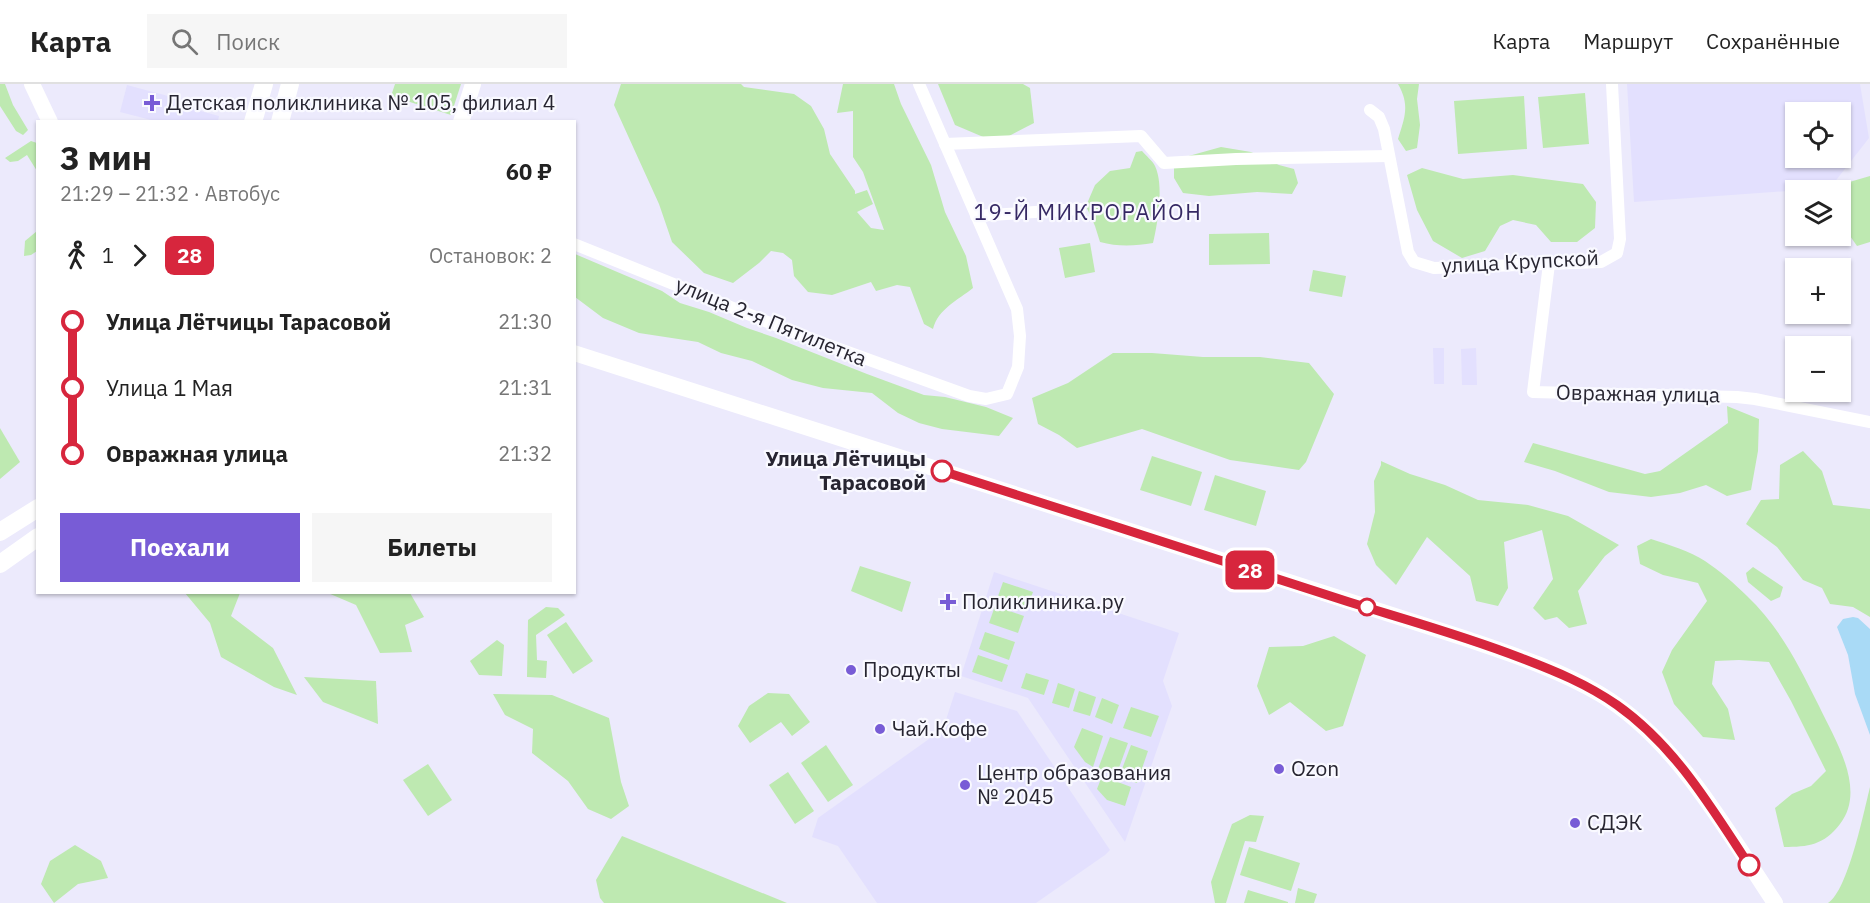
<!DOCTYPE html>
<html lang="ru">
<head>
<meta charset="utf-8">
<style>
  :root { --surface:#fff; --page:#f6f6f6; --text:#222; --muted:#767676; --line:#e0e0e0; --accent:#785cd6 }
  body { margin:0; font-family:"IBM Plex Sans",sans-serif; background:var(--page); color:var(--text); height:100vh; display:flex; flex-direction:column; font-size:22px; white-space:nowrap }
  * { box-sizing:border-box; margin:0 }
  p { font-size:20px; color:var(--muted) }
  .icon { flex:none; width:33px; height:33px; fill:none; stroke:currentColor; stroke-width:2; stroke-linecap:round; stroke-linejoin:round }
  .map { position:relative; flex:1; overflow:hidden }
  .details { position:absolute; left:36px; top:36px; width:540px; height:474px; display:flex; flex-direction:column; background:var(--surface); border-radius:0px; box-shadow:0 2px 4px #0004 }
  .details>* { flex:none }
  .badge { padding:0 12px; border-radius:9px; font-size:21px; line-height:39px }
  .buttons { position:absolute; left:1785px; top:18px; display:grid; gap:12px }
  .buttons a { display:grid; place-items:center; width:66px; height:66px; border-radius:0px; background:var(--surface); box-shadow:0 2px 4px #0004; font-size:30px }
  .map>.badge { position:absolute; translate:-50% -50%; box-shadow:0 0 0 3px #fff }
  .legs { display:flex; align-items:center; gap:9px; height:66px; padding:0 24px; font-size:20px }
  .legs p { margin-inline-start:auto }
  .head { display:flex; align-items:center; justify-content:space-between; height:102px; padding:0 24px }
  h1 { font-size:33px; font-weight:800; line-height:45px }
  .action { display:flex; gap:12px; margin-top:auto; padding:12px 24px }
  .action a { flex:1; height:69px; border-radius:0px; background:var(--accent); color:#fff; font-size:24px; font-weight:800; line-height:69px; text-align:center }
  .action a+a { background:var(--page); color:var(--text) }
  ul { padding:0 24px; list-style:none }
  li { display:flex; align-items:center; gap:21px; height:66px; font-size:22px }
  li i { display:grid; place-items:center; width:9px; height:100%; margin:0 8px; background:currentColor }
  li i::after { content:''; width:15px; height:15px; margin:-8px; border:4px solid; border-radius:50%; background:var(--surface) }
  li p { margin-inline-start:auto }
  li:first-child i { background:linear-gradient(#0000 50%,currentColor 0) }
  li:last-child i { background:linear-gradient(currentColor 50%,#0000 0) }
  header { display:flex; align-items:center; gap:36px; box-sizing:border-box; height:84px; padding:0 30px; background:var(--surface); border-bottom:2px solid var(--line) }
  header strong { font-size:28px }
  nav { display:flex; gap:33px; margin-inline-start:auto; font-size:21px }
  .search { width:420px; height:54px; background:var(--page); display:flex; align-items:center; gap:15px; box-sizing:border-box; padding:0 21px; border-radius:0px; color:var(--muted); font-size:22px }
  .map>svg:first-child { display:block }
</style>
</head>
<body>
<header>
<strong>Карта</strong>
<div class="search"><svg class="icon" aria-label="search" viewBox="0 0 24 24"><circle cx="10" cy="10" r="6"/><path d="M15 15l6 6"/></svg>Поиск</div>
<nav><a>Карта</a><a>Маршрут</a><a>Сохранённые</a></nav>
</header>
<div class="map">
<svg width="1870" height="819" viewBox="0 0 1870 819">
  <rect width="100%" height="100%" fill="#eceafc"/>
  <g fill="#e3e0fe" fill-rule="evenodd">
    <path d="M1627,0H1860L1869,54L1830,104L1634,118ZM1840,28V74H1796V28Z"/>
    <polygon points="127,1 183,16 182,22 219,32 218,37 155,37 120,28"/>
    <polygon points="1433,264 1444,264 1444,300 1434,300"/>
    <polygon points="1476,264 1477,301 1462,301 1461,265"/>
    <polygon points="994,488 1179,549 1163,597 1172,622 1125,758 1028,614 961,592"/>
    <polygon points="955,608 1017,627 1110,766 1105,771 1036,819 877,819 838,762 812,753 818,734 943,645"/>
  </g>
  <g fill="#bee9b1">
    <polygon points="0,0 5,0 13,21 28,46 23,51 16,47 0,22"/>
    <polygon points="395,0 461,0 451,31 391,12"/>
    <path d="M621,0H741L744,3L794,10L811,22L824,45L830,70L855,107V110L867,106L873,120L857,128L871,144L884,146L863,88L853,73V27L837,29L843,0H894L901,20L931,81L945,128L966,172L973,204C958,216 938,225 933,245L924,240L910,203L897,201L876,207L871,198L832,211L808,208L794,192L792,176L783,169L771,167L759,179L733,199L704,189L672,158L659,120L614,21Z"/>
    <polygon points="938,0 1023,0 1030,4 1034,39 1009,52 988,55 955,41"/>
    <path d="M1398,0H1419L1417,15L1420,41L1417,64L1406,67L1398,55C1405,33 1410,21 1398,0Z"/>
    <polygon points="1585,9 1589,60 1543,64 1538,13"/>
    <polygon points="1524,12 1527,65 1458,70 1454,17"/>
    <polygon points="31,57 37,59 37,87 27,71 18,77 10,78 5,74"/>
    <polygon points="1221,63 1251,68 1279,81 1294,85 1298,99 1292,110 1257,108 1209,112 1183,109 1174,94 1174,82 1185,73"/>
    <path d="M1142,67C1146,72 1152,76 1155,82C1164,101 1158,138 1153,159C1135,162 1118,163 1100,158L1095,142L1086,122L1095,101L1110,87L1130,84L1136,68Z"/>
    <polygon points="1422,84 1463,95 1513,91 1583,100 1596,118 1595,144 1577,158 1551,158 1536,141 1513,136 1500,142 1485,167 1462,174 1433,157 1417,126 1407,91"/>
    <polygon points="1870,92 1870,158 1857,162 1841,139 1841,127 1846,99"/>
    <polygon points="37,147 37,167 31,171 24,172 25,157"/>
    <polygon points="1269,149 1270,180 1209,181 1209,150"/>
    <polygon points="1090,159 1095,188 1065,194 1059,164"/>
    <polygon points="575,170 662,207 680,219 709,228 747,244 776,254 867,290 924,311 945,313 986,323 1013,334 999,352 942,345 919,339 898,329 872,309 823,304 792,296 752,277 721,269 698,258 639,249 603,234 575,213"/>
    <polygon points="1313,186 1346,192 1342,213 1309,207"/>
    <polygon points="1113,269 1152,269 1203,273 1260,273 1309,279 1334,310 1306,378 1299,386 1230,376 1142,345 1077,364 1059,351 1038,340 1032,314 1068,299"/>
    <polygon points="1727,322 1759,335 1758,367 1751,406 1727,412 1706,401 1680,409 1651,413 1609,408 1555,387 1524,378 1533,359 1645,390 1660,387 1728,339"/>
    <polygon points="0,344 20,378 0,395"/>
    <polygon points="1803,367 1822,387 1833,421 1870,425 1870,533 1853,523 1830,520 1822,504 1803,496 1777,463 1746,440 1761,416 1779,415 1780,381"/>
    <polygon points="1152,372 1202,388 1191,422 1140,406"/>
    <polygon points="1381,377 1410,390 1445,401 1478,416 1528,421 1568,432 1619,461 1605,472 1578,507 1587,540 1569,544 1557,533 1545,536 1533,524 1553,495 1542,446 1504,458 1508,504 1498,522 1476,517 1470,492 1427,453 1396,501 1376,481 1367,460 1375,428 1374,397 1381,381"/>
    <polygon points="1215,391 1266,407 1256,442 1204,426"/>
    <path d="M1651,455C1669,461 1690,467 1705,477C1720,487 1735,500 1747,512C1780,543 1799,582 1819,622C1835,656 1867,705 1840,740C1824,761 1808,763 1784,763L1775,724L1792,710L1811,702L1826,687L1791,617L1769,578L1739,576L1715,577L1712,600L1728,625L1735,656L1703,653L1674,620L1662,588L1672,566L1707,517L1698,499L1663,491L1640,480L1637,462Z"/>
    <polygon points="860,482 911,498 902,528 851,507"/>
    <polygon points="1753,483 1783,503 1780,513 1771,517 1748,498 1746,489"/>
    <polygon points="1003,498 1033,508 1026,526 997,515"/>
    <polygon points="185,509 240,509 231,532 273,564 297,611 274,603 221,573 210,539"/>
    <polygon points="328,509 410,509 424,533 405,541 412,568 380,569 356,521"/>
    <polygon points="995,522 1024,532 1018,549 989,539"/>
    <polygon points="546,523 558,524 565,531 536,551 537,576 547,577 546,594 527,593 528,536"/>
    <polygon points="566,538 593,577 573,590 547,551"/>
    <polygon points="985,548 1015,558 1009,576 979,565"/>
    <polygon points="1334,552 1366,571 1343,642 1326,647 1290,618 1269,631 1257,602 1269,563 1303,562"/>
    <polygon points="497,556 504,561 502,592 479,591 470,577"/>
    <polygon points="978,571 1008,581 1002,598 972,588"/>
    <polygon points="1026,589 1049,596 1044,611 1021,604"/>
    <polygon points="304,593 376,597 378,640 323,618"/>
    <polygon points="1058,599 1075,605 1069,624 1052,619"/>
    <polygon points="1079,607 1096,613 1090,632 1073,627"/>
    <polygon points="768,609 789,610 810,638 792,652 781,638 750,659 738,642 749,622"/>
    <polygon points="493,610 552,611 609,634 621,698 629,722 611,735 588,725 568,697 532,669 533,645 505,631"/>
    <polygon points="1102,614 1119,621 1112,640 1095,633"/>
    <polygon points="1131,623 1159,632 1151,653 1123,644"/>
    <polygon points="1082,644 1103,652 1093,683 1085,678 1074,663"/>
    <polygon points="1110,653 1128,659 1116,692 1098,685"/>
    <polygon points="826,661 853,701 828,718 801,679"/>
    <polygon points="1131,661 1148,667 1137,699 1119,693"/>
    <polygon points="428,680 452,716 428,732 403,696"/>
    <polygon points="788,688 814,727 795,740 769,701"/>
    <polygon points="1102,692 1131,703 1125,722 1107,716 1097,705"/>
    <path d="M1870,703V819H1828C1848,807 1864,727 1870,703Z"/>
    <polygon points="1250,731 1264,732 1256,758 1245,757 1226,819 1215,819 1211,798 1232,740"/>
    <polygon points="622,752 787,819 604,819 600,814 596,796"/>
    <polygon points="75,761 101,777 108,794 78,800 54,819 41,800 50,777"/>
    <polygon points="1249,763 1300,779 1291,807 1240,791"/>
    <polygon points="1298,804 1317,810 1314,819 1295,819"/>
    <polygon points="1248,806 1288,818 1288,819 1244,819"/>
  </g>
  <polygon fill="#a9daf6" points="1853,533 1858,534 1870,545 1870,651 1855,610 1848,571 1837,543 1843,535"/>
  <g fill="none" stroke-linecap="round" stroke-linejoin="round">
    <g stroke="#fff" stroke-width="12">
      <polyline points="1370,26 1379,33 1384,45 1408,168 1414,178 1434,184 1601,178 1617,169 1620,155 1612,0"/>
      <polyline points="945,60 1141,52 1164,79 1236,75 1389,72"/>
      <polyline points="976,132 1080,125"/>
      <polyline points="574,160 795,249 969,312 986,315 1007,310 1018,283 1020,252 1017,225 919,0"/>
      <polyline points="1549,180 1533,308 1737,313 1755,315 1870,338"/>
    </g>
    <g stroke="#fff" stroke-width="16">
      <polyline points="32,0 50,38"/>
      <polyline points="461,38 473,0"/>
      <path d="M574,269L1464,554C1511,570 1558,585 1600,610C1677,656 1726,746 1775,819"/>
    </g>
    <g stroke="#fff" stroke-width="18">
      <polyline points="253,38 264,0"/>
      <polyline points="280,38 290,0"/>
      <polyline points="0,448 38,424"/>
      <polyline points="0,480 38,453"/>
    </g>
  </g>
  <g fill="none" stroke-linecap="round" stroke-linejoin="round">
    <g stroke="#fff" stroke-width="14">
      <path id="line-1" d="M942,387C1078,430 1213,474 1349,518C1407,536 1465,552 1521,574C1555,587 1587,600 1617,621C1675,662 1711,723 1749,781"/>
    </g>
    <use href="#line-1" stroke="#d7263d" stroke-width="9"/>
  </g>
  <g fill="#785cd6" stroke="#f9f9ff" stroke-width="2">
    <path d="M149 10h6v6h6v6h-6v6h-6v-6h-6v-6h6z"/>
    <path d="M945 509h6v6h6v6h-6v6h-6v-6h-6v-6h6z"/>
    <circle cx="851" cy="586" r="6"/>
    <circle cx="880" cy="645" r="6"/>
    <circle cx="1279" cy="685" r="6"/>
    <circle cx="965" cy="701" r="6"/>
    <circle cx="1575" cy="739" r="6"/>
  </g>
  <g fill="#fff" stroke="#d7263d" stroke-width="3">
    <circle cx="942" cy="387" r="10"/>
    <circle cx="1367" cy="523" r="8"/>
    <circle cx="1749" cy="781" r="10"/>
  </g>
  <g text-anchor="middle" stroke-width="4.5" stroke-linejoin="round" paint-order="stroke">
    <g font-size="21" fill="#272531" stroke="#f9f9ff" text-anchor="start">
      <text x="166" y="26">Детская поликлиника № 105, филиал 4</text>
      <text x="962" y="525">Поликлиника.ру</text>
      <text x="863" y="593">Продукты</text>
      <text x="892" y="652">Чай.Кофе</text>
      <text x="1291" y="692">Ozon</text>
      <text x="977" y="696">Центр образования<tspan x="977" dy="24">№ 2045</tspan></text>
      <text x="1587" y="746">СДЭК</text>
    </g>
    <g font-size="21" fill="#272531" stroke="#f9f9ff">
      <text transform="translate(1520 178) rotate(-3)" y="7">улица Крупской</text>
      <text transform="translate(771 238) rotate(22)" y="7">улица 2-я Пятилетка</text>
      <text transform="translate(1638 310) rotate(1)" y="7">Овражная улица</text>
    </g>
    <g font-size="21" font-weight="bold" fill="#272531" stroke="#f9f9ff" text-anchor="end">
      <text x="926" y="382">Улица Лётчицы<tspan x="926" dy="24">Тарасовой</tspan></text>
    </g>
    <g font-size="22" letter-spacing="1.5" fill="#362964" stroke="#f9f9ff">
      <text x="1088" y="136">19-Й МИКРОРАЙОН</text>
    </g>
  </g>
</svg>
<div class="buttons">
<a><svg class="icon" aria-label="locate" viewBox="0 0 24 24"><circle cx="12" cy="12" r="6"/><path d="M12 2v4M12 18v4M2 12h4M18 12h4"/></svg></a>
<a><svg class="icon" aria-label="layers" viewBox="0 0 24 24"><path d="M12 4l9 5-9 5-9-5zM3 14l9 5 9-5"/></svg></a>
<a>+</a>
<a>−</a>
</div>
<b class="badge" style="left:1250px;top:486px;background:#d7263d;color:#fff">28</b>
<section class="details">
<div class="head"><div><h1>3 мин</h1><p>21:29 – 21:32 · Автобус</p></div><b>60 ₽</b></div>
<div class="legs"><svg class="icon" aria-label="walk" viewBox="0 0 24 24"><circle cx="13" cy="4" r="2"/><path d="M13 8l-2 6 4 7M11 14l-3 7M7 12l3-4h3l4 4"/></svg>1<svg class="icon" aria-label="forward" viewBox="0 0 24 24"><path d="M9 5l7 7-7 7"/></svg><b class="badge" style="background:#d7263d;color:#fff">28</b><p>Остановок: 2</p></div>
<ul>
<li><i style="color:#d7263d"></i><b>Улица Лётчицы Тарасовой</b><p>21:30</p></li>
<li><i style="color:#d7263d"></i><span>Улица 1 Мая</span><p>21:31</p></li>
<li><i style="color:#d7263d"></i><b>Овражная улица</b><p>21:32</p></li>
</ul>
<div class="action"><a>Поехали</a><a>Билеты</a></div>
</section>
</div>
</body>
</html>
